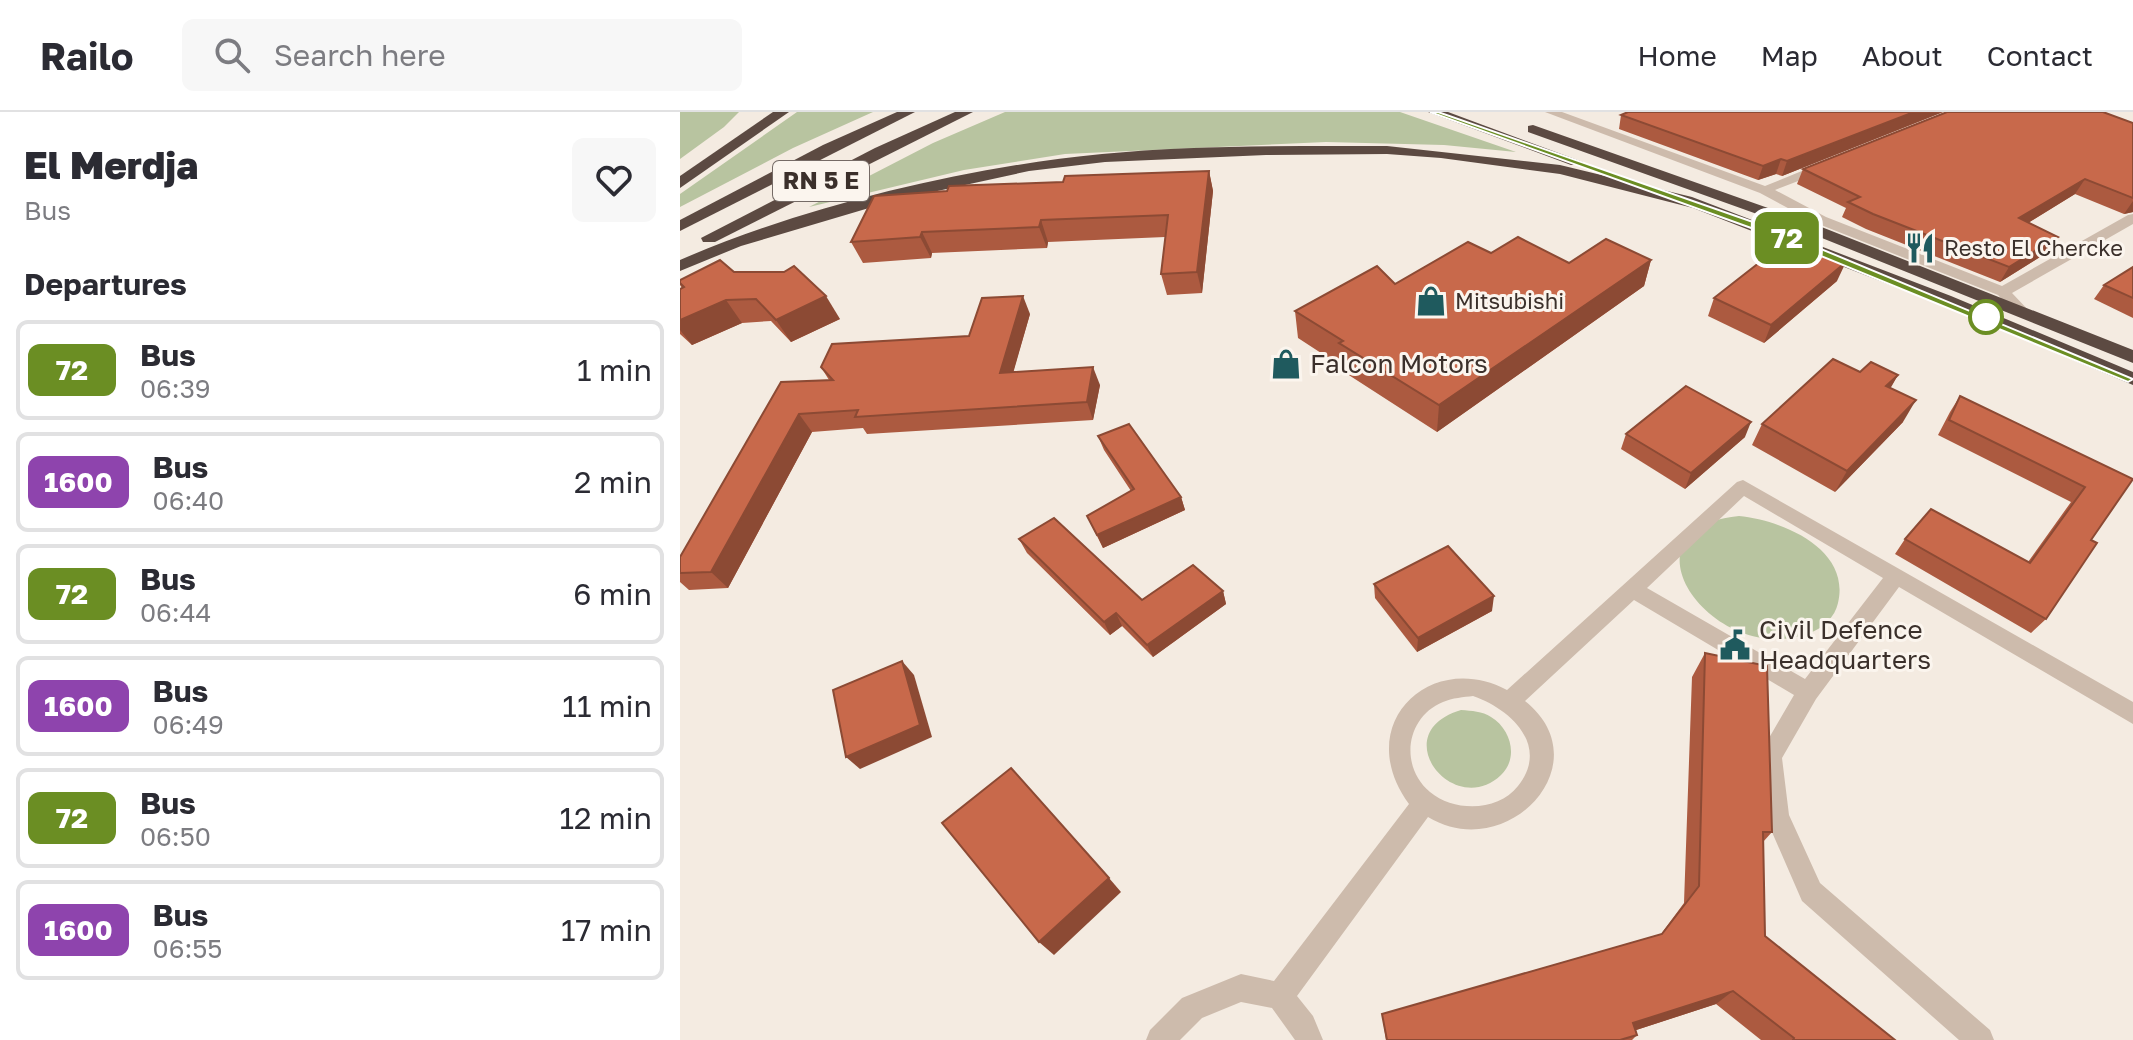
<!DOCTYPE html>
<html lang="en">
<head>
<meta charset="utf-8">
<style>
  :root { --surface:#fff; --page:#f7f7f7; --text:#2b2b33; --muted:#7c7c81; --line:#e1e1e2 }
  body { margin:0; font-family:"Golos Text",sans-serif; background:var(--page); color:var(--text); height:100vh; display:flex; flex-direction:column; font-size:30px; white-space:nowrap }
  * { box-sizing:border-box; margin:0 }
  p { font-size:26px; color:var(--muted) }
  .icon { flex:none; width:44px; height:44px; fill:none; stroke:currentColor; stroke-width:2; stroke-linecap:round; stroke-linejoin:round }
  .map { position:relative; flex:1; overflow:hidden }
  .details { display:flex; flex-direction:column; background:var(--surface); width:680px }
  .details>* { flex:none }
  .badge { padding:0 16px; border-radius:12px; font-size:28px; line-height:52px }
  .map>.badge { position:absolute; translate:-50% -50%; box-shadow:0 0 0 4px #fff }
  h2 { padding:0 24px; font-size:30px; line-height:72px }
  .round { display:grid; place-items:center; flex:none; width:84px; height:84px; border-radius:12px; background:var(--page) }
  .head { display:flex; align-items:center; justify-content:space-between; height:136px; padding:0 24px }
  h1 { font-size:38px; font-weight:800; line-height:60px }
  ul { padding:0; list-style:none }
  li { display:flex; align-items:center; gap:24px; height:100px; margin:0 16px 12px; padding:0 8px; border:4px solid var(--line); border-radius:12px }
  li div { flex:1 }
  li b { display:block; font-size:30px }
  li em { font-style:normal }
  li .badge { min-width:88px; font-weight:700; text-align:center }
  header { display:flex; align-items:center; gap:48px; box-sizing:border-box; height:112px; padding:0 40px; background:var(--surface); border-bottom:2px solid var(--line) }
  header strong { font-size:38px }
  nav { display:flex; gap:44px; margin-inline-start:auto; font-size:28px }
  .search { width:560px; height:72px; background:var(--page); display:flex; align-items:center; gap:20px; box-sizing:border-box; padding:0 28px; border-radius:12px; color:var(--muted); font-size:30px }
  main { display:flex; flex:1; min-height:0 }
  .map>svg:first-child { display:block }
</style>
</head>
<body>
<header>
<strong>Railo</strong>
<div class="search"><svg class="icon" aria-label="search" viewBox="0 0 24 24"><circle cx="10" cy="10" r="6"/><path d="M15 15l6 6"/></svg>Search here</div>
<nav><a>Home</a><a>Map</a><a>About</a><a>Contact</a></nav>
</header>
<main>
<section class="details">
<div class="head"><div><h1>El Merdja</h1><p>Bus</p></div><a class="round"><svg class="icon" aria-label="heart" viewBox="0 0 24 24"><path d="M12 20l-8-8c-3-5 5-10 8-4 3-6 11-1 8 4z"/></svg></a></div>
<h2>Departures</h2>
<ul>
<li><span class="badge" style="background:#6b8e23;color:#fff">72</span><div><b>Bus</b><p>06:39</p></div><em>1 min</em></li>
<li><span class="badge" style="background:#8e44ad;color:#fff">1600</span><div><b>Bus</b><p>06:40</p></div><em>2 min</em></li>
<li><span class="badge" style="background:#6b8e23;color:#fff">72</span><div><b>Bus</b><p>06:44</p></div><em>6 min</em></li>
<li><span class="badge" style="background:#8e44ad;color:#fff">1600</span><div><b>Bus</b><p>06:49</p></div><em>11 min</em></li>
<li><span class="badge" style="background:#6b8e23;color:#fff">72</span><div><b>Bus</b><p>06:50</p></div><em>12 min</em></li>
<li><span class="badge" style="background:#8e44ad;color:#fff">1600</span><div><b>Bus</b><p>06:55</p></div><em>17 min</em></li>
</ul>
</section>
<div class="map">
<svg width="1453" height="928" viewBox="0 0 1453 928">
  <rect width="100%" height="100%" fill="#f4ebe1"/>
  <g fill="#b8c4a0">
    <polygon points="0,0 59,0 44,15 0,47"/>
    <polygon points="117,0 193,0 113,36 0,95 0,82"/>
    <polygon points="325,0 720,0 836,40 764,33 646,30 385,42 284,58 129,95 253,31"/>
    <path d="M1059,404C1101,408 1171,436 1158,491C1155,505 1143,516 1130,521C1034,558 932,416 1059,404Z"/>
    <path d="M781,598C792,599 802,599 811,605C831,617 839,646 821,663C774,708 704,621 781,598Z"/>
  </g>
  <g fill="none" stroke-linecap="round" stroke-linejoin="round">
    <path fill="#cdbbac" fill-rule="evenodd" d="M1063,368L1453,590V612L1219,475L1136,587L1102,646L1109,703L1140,771L1310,918L1314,928H1279L1122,789L1085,704L1078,645L1114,583L954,488L845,589C923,651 827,753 748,705L617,884L633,904L643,928H615L592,896L561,890L522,906L500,928H466L470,918L502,886L561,862L594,869L729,692C671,613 750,537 827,578L1057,370ZM1064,384L1203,466L1125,567L967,476ZM793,584C831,597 870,634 838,674C818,700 774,700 750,680C719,654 726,605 763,590C772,586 784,585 793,584Z"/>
    <polygon fill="#cdbbac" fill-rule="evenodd" points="865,0 882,0 1085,74 1139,52 1147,52 1147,58 1095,78 1146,105 1322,174 1448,103 1453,102 1453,112 1332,181 1351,201 1343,206 1338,204 1318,183 1136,111 1080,81"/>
    <g fill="#5c4a42" fill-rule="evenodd">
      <polygon points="93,0 109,0 0,76 0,64"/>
      <polygon points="217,0 235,0 0,119 0,108 143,33"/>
      <polygon points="275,0 293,0 35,130 23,130 21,126 195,36"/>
      <polygon points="748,0 768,0 903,50 901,53 891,53"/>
      <polygon points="853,13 1139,114 1453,238 1453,251 1127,120 848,20 848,14"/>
      <path d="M707,34L880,53L1012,85L1271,184L1453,260V273L1259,192L1013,96L880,62L761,46L707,42L586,43L425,50L349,59L216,88L61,134L0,159V148C124,94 287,55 422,42C516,33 612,34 707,34Z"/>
    </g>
  </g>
  <g fill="#ac5a40">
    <polygon points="948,0 1263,0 1102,64 1096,62 1078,68 939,17 941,3"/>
    <polygon points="1453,11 1453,100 1444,102 1395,82 1348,111 1378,125 1368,140 1320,170 1186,117 1162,105 1166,96 1117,72 1123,57"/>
    <polygon points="529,59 533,79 522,181 487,183 481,162 485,125 368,130 367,136 252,141 251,146 183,151 171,130 267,79"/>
    <polygon points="811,141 889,151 971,148 964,174 757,320 661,258 661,254 618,226 615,199 715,172"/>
    <polygon points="1453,155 1453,206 1414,187 1424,173"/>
    <polygon points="54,160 160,207 111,230 91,209 62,211 12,233 0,222 0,177 2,176 0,173 0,168"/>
    <polygon points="1157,169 1084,231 1028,204 1034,186"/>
    <polygon points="350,202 333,260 420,273 413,308 187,322 183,316 132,320 48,476 9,478 0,470 0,445 101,270 149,268 141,255 289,224"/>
    <polygon points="1218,263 1210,276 1223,310 1155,380 1072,333 1082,312"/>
    <polygon points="1280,284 1453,367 1411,428 1366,507 1351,521 1215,442 1225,427 1348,450 1391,390 1258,323 1270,300"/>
    <polygon points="946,322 1065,325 1005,377 941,337"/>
    <polygon points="418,324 501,385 505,398 423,436 407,404 451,379 424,338"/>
    <polygon points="339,427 462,488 543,479 546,492 473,545 442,514 430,523 347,441"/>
    <polygon points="694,472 812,499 737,540 695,486"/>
    <polygon points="1025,541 1092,720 1083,730 1085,824 1215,928 1081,928 1036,892 956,918 957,923 952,928 706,928 702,902 981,822 1004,791 1012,565"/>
  </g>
  <g fill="#8c4a34">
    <polygon points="1234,0 1263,0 1102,64 1107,49"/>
    <polygon points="1101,47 1096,62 1078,68 1083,54"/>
    <polygon points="529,59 533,79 522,181 517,160"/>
    <polygon points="1405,67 1395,82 1330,122 1339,106"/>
    <polygon points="1453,89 1453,100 1444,102"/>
    <polygon points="361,108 368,130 367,136 359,115"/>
    <polygon points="242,120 252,141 251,146 240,125"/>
    <polygon points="1378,125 1368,140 1320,170 1329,155"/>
    <polygon points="971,148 964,174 757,320 759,293"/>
    <polygon points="1166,150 1157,169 1084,231 1091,213"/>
    <polygon points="146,184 160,207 111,230 96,208"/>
    <polygon points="343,184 350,202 328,279 320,261"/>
    <polygon points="46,188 62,211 12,233 0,218 0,208"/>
    <polygon points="413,255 420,273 413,308 407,290"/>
    <polygon points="1218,263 1206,284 1206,274"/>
    <polygon points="1236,288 1223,310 1155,380 1167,359"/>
    <polygon points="119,302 132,320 48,476 31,460"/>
    <polygon points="1071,310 1065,325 1005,377 1011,361"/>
    <polygon points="501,385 505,398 423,436 417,423"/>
    <polygon points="543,479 546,492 473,545 467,533"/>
    <polygon points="814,484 812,499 737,540 738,526"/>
    <polygon points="436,501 442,514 430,523 424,510"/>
    <polygon points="222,549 234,563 252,625 180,657 166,645"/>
    <polygon points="429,766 441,780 374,843 359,830"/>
    <polygon points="1053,879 1036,892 941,923 953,911"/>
  </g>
  <g fill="#c8694b" stroke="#8c4a34" stroke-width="2">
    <polygon points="948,0 1234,0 1107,49 1101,47 1083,54 941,3"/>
    <polygon points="1267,0 1423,0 1453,11 1453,86 1405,67 1339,106 1378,125 1329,155 1193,102 1168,90 1180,85 1123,57"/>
    <polygon points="529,59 517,160 481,162 488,103 361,108 359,115 242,120 240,125 171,130 194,84 267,79 269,74 383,70 385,64"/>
    <polygon points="838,125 889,151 926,127 971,148 759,293 659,231 663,229 615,199 697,154 715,172 788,130 811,141"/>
    <polygon points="1116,130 1166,150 1091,213 1034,186 1089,143 1094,146"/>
    <polygon points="40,148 54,160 104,160 114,154 146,184 96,208 76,187 46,188 0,208 0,177 4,175 0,171 0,168"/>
    <polygon points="1453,155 1453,186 1424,173"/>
    <polygon points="343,184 320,261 413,255 407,290 175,305 178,298 119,302 31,460 0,461 0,445 101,270 153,268 141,255 152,232 289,224 302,186"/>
    <polygon points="1153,247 1180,260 1191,250 1218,263 1206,274 1236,288 1167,359 1082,312"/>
    <polygon points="1006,274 1071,310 1011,361 946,322"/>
    <polygon points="1280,284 1453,367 1411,428 1417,431 1366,507 1225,427 1251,397 1350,451 1405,375 1269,308"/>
    <polygon points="449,312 501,385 417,423 407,404 454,377 418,324"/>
    <polygon points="374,406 462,488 513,453 543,479 467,533 436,501 424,510 339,427"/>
    <polygon points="768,434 814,484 738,526 694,472"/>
    <polygon points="1025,541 1087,554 1092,720 1083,720 1085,824 1215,928 1113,928 1114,926 1053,879 953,911 957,923 940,928 707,928 702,902 982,822 1019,774"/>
    <polygon points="222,549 240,613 166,645 153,578"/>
    <polygon points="331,656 429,766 359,830 262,711"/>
  </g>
  <polygon fill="#6b8e23" stroke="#fff" stroke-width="2" points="750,0 758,0 1093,117 1453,267 1448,270 1085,121"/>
  <defs>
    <g id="restaurant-bare" transform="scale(2.4)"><path d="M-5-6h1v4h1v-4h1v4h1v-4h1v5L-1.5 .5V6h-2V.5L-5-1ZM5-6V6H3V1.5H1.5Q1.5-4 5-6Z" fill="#1f5a5e" stroke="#fbf5ee" stroke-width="2.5" paint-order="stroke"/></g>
    <g id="shop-bare" transform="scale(2.4)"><path d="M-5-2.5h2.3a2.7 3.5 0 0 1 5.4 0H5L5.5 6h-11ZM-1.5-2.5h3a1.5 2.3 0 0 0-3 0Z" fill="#1f5a5e" stroke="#fbf5ee" stroke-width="2.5" paint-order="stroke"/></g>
    <g id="civic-bare" transform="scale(2.4)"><path d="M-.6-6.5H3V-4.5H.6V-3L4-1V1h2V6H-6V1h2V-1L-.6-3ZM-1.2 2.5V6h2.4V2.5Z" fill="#1f5a5e" stroke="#fbf5ee" stroke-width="2.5" paint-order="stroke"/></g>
  </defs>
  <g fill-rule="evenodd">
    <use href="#restaurant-bare" x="1240" y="136"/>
    <use href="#shop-bare" x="751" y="189"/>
    <use href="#shop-bare" x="606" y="252"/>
    <use href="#civic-bare" x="1055" y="533"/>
  </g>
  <circle fill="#fff" stroke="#6b8e23" stroke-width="4" cx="1306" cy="205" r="16"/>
  <g text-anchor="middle" stroke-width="6" stroke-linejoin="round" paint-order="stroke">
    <g font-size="22" fill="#3b302b" stroke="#fbf5ee" text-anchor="start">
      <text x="1264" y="144">Resto El Chercke</text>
      <text x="775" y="197">Mitsubishi</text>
    </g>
    <rect fill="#fbf5ee" stroke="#756b66" stroke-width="2" x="93" y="49" width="96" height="40" rx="6"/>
    <g font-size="24" font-weight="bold" fill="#3b302b">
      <text x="141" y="77">RN 5 E</text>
    </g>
    <g font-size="26" fill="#3b302b" stroke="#fbf5ee" text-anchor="start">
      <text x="630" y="261">Falcon Motors</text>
      <text x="1079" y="527">Civil Defence<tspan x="1079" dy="30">Headquarters</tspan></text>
    </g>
  </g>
</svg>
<b class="badge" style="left:1107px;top:126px;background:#6b8e23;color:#fff">72</b>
</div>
</main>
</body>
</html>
